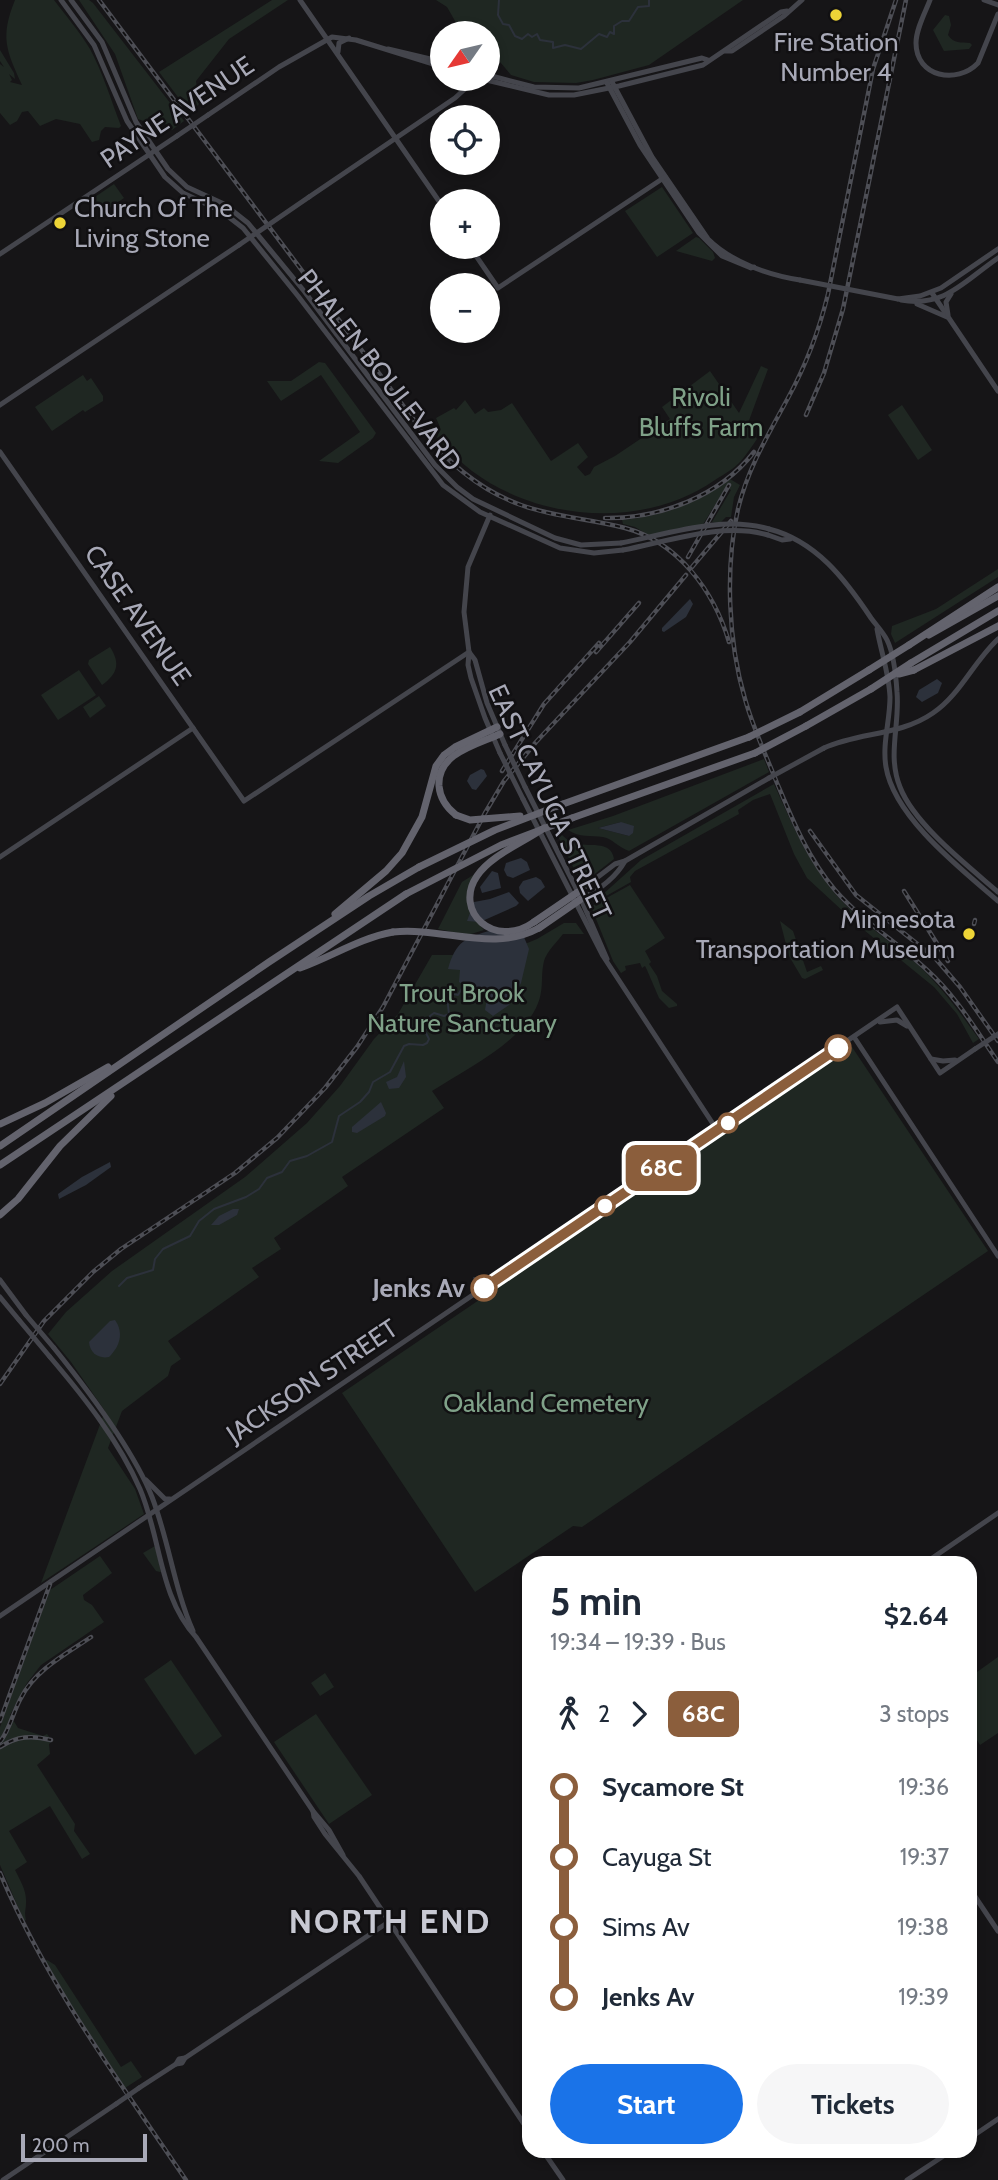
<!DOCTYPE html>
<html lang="en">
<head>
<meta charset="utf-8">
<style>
  :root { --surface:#fff; --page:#f6f6f7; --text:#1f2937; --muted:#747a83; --accent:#1a73e8 }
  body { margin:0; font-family:Cabin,sans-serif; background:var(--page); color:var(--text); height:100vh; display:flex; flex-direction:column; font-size:26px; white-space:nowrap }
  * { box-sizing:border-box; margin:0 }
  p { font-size:23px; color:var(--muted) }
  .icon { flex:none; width:38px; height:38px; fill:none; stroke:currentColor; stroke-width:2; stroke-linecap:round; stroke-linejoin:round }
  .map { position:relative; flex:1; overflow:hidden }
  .details { position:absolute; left:522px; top:1556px; width:455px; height:602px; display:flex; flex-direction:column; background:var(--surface); border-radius:21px; box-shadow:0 4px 10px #0003 }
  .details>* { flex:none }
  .badge { padding:0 14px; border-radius:10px; font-size:24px; line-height:46px }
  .needle { width:46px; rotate:236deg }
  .controls { position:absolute; left:430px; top:21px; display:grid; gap:14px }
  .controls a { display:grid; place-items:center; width:70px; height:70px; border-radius:50%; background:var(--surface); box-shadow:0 4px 10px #0003; font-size:35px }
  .scale { position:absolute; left:21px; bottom:18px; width:126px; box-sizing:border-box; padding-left:7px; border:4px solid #a8a9b7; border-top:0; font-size:19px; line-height:24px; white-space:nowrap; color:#a8a9b7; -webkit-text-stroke:5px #111012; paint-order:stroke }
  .map>.badge { position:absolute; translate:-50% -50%; box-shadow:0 0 0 4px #fff }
  .legs { display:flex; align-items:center; gap:10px; height:77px; padding:0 28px; font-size:23px }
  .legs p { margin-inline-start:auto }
  .headline { display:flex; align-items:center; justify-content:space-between; height:119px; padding:0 28px }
  h1 { font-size:38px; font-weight:800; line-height:52px }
  .button { display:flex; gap:14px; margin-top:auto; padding:14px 28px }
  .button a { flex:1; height:80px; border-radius:42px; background:var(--accent); color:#fff; font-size:28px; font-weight:800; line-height:80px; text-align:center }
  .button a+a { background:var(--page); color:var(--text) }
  ul { padding:0 28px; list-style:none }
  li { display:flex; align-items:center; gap:24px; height:70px; font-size:26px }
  li i { display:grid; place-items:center; width:10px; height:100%; margin:0 9px; background:currentColor }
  li i::after { content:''; width:18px; height:18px; margin:-9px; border:5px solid; border-radius:50%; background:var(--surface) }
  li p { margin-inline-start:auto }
  li:first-child i { background:linear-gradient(#0000 50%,currentColor 0) }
  li:last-child i { background:linear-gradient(currentColor 50%,#0000 0) }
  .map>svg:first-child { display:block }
</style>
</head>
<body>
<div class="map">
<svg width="998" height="2180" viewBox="0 0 998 2180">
  <rect width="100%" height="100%" fill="#161517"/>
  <g fill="#1f2722" fill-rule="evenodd">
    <path d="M15,0H54C66,16 80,32 90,49C103,73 111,100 121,126L119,128L105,127L101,131L99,140L92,142L80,124L56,119L40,126L28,111L22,112L17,121L10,125L0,113V64L4,67L0,61V50L14,73L15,79L9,74L12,80L10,82L22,85C6,50 0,37 15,0Z"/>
    <polygon points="79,0 89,0 93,3 184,121 172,130 159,118 151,119 146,122 138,119 115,54"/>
    <polygon points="272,0 288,0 229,39 196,81 199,104 190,113 159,72"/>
    <polygon points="436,0 743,0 649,65 593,80 576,83 534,82 511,75 500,62 488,56 488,33 462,33 447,7"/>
    <path d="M945,15L949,16L951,25L948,35C954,44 961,42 970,43L972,45L969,49L944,51L933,30Z"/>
    <polygon points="114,184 124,198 102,213 92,199"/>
    <polygon points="662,187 693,233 657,257 625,211"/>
    <polygon points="696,237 699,238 713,252 715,258 712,261 676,251"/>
    <polygon points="319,362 325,363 376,433 373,438 338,463 319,461 360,432 321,375 281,401 267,381 291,381"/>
    <path d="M761,366L768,369L747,426L757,439C752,446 747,454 741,461C734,469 724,474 715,480C645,529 540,522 472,471C459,461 448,449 437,438L440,427L436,418L454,408L456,410L465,400L475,414L484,408L488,412L501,410L512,403L551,461L578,443L588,457L577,467L585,476L590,474L594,467L615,456L670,419L662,407L710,371L739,413Z"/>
    <polygon points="83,375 87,381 91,378 103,396 103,401 85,412 83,410 52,431 35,407"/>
    <polygon points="902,405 932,450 918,460 888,415"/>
    <path d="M730,479L740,485L734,497L731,517H726L720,523L712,522L731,490L726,487L702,526L650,536L635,527L623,524L622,520C663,516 697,504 730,479Z"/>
    <polygon points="998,569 998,577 895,643 891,634 892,626 936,609"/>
    <path d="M110,647C121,664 117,674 102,685L88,664L89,660Z"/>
    <polygon points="79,670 96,695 58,720 41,695"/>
    <polygon points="99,696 106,706 90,718 83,707"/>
    <path d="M764,759L769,772L629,851C619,848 613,839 603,837C590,835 580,838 568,830L613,816ZM621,822L629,836L598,828Z"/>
    <path d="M774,784C792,824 808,862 837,896C861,923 891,941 918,965C942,987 960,1013 979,1039L973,1043L957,1014L934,987L859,926L807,878L794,854L770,794L753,800L738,810L739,814L635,871L630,877L631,882L592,904L641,860Z"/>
    <path d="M560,833C564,837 568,841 574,843C588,848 611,839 614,859L587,880L580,881L557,834Z"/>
    <polygon points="478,872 472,881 473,917 484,930 468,935 438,929 462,882"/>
    <polygon points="630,885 665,938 645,951 651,962 649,964 657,976 662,991 677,1004 677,1006 669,1008 659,998 647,970 645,966 642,968 640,963 625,966 626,970 621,973 613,961 592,909 592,906"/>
    <polygon points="780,921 793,931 807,972 821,966 823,970 805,979 802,978 789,956"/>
    <path d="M564,923H576L584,934H563C557,942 547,951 544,961C540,978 545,990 536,1008C518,1044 466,1069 432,1091L444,1108L342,1177L348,1186L274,1238L281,1249L252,1268L259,1277L168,1341L181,1359L171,1366L168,1376L122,1411L108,1448L135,1489L144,1514L41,1583L105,1411L71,1362L48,1334L66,1312L112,1271L245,1177L307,1123L340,1086L374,1039L398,1014L432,955H498L537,939Z"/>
    <polygon points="852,1047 988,1251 582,1527 573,1526 475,1592 342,1393"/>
    <polygon points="155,1546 161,1572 160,1572 156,1571 143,1553"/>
    <path d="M100,1556L112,1573L83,1595L84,1600L92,1605L104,1622L41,1665L27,1683L10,1715L18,1728L43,1736L47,1734L52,1741L49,1744L50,1754L37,1765L75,1824L74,1831L90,1854L82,1859L50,1806L9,1831L27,1862L15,1870C20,1880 27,1891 26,1903C26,1910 24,1912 26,1920L24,1921L0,1865V1727L50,1590Z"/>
    <polygon points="998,1657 998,1733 980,1745 970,1729 970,1677"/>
    <polygon points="171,1660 222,1736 195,1755 144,1679"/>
    <polygon points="325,1673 334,1687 320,1696 311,1683"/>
    <polygon points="316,1714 372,1795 329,1824 274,1742"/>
    <polygon points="47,1960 55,1965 121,2067 131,2061 142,2077 125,2088 68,2002 45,1961"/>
  </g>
  <g fill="#2c313b">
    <polygon points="690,599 693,604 686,617 664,632 662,631 662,628"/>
    <polygon points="937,679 942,683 938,693 922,702 916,697 919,690"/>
    <polygon points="481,769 484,770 487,776 476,790 472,789 467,781 470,775"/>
    <polygon points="621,822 634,826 633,833 629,836 598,828"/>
    <polygon points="521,858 527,862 530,870 513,878 507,876 504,870 506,863"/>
    <polygon points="492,871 498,873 501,888 482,893 480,887"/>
    <polygon points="536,877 541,880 545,887 528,901 520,893 519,887 523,881"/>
    <polygon points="509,892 519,903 516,906 480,922 467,921 474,902 490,899"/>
    <path d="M492,930H521L529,949L521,983L509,1005L493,1016L485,1010L488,993L484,988L477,994L459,982L460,970L448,969C456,941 465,938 492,930Z"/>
    <polygon points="404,1061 406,1077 399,1088 389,1089 386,1082 397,1077"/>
    <polygon points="381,1102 386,1113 385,1116 357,1133 352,1132 352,1127"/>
    <polygon points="110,1162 111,1167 86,1185 59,1199 58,1194 82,1177"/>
    <polygon points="233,1209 239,1209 237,1215 219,1225 211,1225 219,1216"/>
    <path d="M115,1320C124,1333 120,1346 109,1357C98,1359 90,1353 89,1342L110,1321Z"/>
  </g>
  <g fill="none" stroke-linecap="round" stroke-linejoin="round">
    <g stroke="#2c313b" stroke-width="2">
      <polyline points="499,0 498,15 503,24 509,25 515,36 522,39 528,34 532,37 537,34 540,40 553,42 553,48 565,45 581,49 599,34 607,37 610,32 614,34 614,26 622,21 629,21 638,7 649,6 649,0"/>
      <polyline points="474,1278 475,1278"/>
      <polyline points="119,1286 127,1278 153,1270 155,1259 163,1249 190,1236 199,1221 214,1209 246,1197 259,1189 267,1178 282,1172 290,1161 307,1156 332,1142 339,1116 360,1102 369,1092 373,1082 390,1072 404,1046 409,1044 423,1045 427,1043 429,1039 425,1031 430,1023 430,1016 434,1013 444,1016 449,1014 447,997 450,993 458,995 464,985"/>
    </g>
    <g stroke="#44454c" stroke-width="5">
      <polyline points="61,0 94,45 127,121 165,177 183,193 221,211 243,228 298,296 443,485 480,512 560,548 594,553 623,550"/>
      <polyline points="71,0 102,42 136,122 168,169 187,187 224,204 248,223 304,291 435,465 457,487 473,499 555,538 581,545 621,543"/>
      <polyline points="300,0 443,207"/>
      <path d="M930,0C925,13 916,29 916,43C916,77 957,85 978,63L998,14"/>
      <polyline points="984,0 998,5"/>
      <polyline points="388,49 443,62"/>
      <polyline points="725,51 732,51 784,16 802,0"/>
      <polyline points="338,52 339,43 349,38"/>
      <polyline points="488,75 534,87 579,88 702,58 708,60"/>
      <polyline points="482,79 549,95 574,95 619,86 703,65 781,12 787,11"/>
      <path d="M612,82L652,157L708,239C731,262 768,275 800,280"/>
      <polyline points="607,83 640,145 699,233 722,256 751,268 754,267"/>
      <polyline points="208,115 279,67 332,37 356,40 443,67"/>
      <polyline points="309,197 455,98 466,88 470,79"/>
      <polyline points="470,247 498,288 665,177"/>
      <polyline points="0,254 177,136"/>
      <polyline points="932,293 998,391"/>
      <polyline points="898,299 920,296 941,288 998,249"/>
      <path d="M901,300C945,308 964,281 998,258"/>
      <polyline points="917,304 947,317"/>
      <polyline points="948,315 946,302 951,294"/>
      <polyline points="0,405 239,245"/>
      <polyline points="0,452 244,801 469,652"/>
      <polyline points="490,515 468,567 464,612 469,652 468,665 471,678 485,718 500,753"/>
      <path d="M769,529C816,541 845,579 871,618C876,625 883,632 887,640C894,654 896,676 897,692C900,725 887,755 900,787C914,824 968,866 998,892"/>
      <polyline points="768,535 782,540 790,539"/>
      <path d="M877,629C881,652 889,673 890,697C890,721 882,744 886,767C894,817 961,869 998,901"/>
      <polyline points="469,652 475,660 487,703 505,745"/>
      <path d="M824,748C859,732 900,736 933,713C960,695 974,661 998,639"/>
      <polyline points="525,787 578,892 607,959"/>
      <polyline points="523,799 603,956 717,1130"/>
      <polyline points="0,857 193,728"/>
      <polyline points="578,892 615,864 625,861 769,778"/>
      <path d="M581,899C599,890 615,879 625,861"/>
      <polyline points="880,1022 897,1020 907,1026"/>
      <polyline points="854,1037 998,1256"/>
      <polyline points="931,1059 943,1061 955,1060"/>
      <polyline points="0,1280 26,1315"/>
      <polyline points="0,1297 19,1320"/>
      <path d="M54,1348C87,1389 133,1449 152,1497C169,1541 174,1588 193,1631"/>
      <path d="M50,1357C84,1397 119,1441 140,1489C161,1538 159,1597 196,1637L313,1811L329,1830L343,1855"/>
      <polyline points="146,1480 165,1499 170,1499"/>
      <polyline points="925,1563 998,1513"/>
      <polyline points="0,1616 897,1007 940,1073 975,1049"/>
      <polyline points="313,1811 314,1817 325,1834 359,1876 528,2130"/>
      <polyline points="970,1889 998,1931"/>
      <polyline points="176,2064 182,2063 185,2058 390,1921"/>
      <polyline points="139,2088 176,2064 179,2059 185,2058"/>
      <polyline points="970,2138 998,2119"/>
      <polyline points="543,2151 563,2180"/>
      <polyline points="3,2180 116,2104"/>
      <polyline points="907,2180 951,2151"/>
    </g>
    <g stroke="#63636d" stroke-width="7">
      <polyline points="929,635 998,596"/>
      <polyline points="909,645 998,587"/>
      <polyline points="911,663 998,611"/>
      <polyline points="914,670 998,626"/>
      <polyline points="800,712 869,670"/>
      <polyline points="806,726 871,689"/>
      <polyline points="563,804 749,737"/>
      <path d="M456,815C447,808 440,798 439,786C437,753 476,745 500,734"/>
      <polyline points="572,818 755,753"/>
      <polyline points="335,914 386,871 402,853 422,817 436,766 444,755 455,747 497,727"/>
      <polyline points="534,922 578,892"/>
      <polyline points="539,928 581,899"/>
      <path d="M300,968C331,957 360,938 393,932"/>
      <polyline points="0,1124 45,1103 108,1067"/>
      <polyline points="0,1146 269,962 369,896 419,867"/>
      <polyline points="0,1165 406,894"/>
      <polyline points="0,1215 18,1199 60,1146 111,1096"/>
    </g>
    <g stroke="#4d4e55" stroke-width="4.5">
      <g id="rail">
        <path d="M99,0L420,428C447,462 479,490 521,505C554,517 591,519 625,528C678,542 714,591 729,642"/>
        <path d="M896,0L873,69L828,294C819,331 806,365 788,398C768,435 748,468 738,509C725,567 728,642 745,699C753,728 766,755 777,783C793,821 808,858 835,890C862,921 897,942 927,970C956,996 976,1030 998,1062"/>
        <polyline points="806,415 824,373 843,309 906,0"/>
        <path d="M605,518C660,519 720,496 754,452"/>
        <polyline points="688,557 729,485"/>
        <polyline points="692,567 731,521"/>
        <polyline points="596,652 639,603"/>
        <polyline points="502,771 544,704 599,643"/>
        <polyline points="810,831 856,895 935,958 960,987 998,1041"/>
        <polyline points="904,891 948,961"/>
        <polyline points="974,924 975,920"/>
        <polyline points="0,1384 44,1321 93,1272 121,1249 235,1173 277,1138 325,1088 357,1047 383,1007 485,813 504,781 536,742 630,642 686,575"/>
        <polyline points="0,1721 50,1584"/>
        <path d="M0,1742C10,1729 13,1712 21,1698C35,1670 66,1654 91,1637"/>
        <path d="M0,1747C17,1736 32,1735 51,1740"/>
        <path d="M0,1873C47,1984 119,2081 186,2180"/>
      </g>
    </g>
    <use href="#rail" stroke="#111012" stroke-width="2" stroke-dasharray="5" stroke-linecap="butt"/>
    <g stroke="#44454c" stroke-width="5">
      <polyline points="177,136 208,115"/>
      <polyline points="239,245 309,197"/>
      <polyline points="800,280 898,299"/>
      <path d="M621,543C668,534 722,515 769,529"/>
      <path d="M623,550C669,541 722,522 768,535"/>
      <polyline points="505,745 525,787"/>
      <polyline points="500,753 523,799"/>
      <polyline points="769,778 824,748"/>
      <polyline points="975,1049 998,1034"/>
      <polyline points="26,1315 54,1348"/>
      <polyline points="19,1320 50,1357"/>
      <polyline points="116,2104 139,2088"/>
    </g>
    <g stroke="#63636d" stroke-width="7">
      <polyline points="869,670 909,645"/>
      <polyline points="899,674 914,670"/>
      <polyline points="871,689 911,663"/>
      <polyline points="749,737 800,712"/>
      <polyline points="755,753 806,726"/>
      <polyline points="456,815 470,820 520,816"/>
      <polyline points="419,867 495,830 563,804"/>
      <polyline points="406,894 501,845 572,818"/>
      <path d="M534,922C494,950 453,911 477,876C491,855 523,843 544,828"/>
      <path d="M393,932C445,927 493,953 539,928"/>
    </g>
  </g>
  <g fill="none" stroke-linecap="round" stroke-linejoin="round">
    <g stroke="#fff" stroke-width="16">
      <polyline id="line-1" points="484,1288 838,1048"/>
    </g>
    <use href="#line-1" stroke="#8b5e3c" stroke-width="10"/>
  </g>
  <g fill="#edd437" stroke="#111012" stroke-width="2.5">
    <circle cx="836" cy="15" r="7"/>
    <circle cx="60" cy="223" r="7"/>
    <circle cx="969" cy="934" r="7"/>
  </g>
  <g fill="#fff" stroke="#8b5e3c" stroke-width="3.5">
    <circle cx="838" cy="1048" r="12"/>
    <circle cx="728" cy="1123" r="9"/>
    <circle cx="605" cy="1206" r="9"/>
    <circle cx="484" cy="1288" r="12"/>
  </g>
  <g text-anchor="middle" stroke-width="5" stroke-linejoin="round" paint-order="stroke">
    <g font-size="26" fill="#a8a9b7" stroke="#111012">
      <text x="836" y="51">Fire Station<tspan x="836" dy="30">Number 4</tspan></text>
      <text x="74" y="217" text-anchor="start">Church Of The<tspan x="74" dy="30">Living Stone</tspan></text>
      <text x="955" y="928" text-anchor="end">Minnesota<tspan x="955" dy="30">Transportation Museum</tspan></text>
    </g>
    <g font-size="26" fill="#a8a9b7" stroke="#111012">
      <text transform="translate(177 112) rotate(-34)" y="9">PAYNE AVENUE</text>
      <text transform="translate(380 370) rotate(52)" y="9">PHALEN BOULEVARD</text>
      <text transform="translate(138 615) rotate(55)" y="9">CASE AVENUE</text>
      <text transform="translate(550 802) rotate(65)" y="9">EAST CAYUGA STREET</text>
      <text transform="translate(312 1381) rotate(-34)" y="9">JACKSON STREET</text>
    </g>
    <g font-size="26" fill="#7fa188" stroke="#111012">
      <text x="701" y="406">Rivoli<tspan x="701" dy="30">Bluffs Farm</tspan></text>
      <text x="462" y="1002">Trout Brook<tspan x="462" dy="30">Nature Sanctuary</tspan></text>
      <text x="546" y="1412">Oakland Cemetery</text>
    </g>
    <g font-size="26" font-weight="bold" fill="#a8a9b7" stroke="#111012" text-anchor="end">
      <text x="465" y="1297">Jenks Av</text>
    </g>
    <g font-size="33" font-weight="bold" letter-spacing="2" fill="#c8c9d3" stroke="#111012">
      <text x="390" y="1933">NORTH END</text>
    </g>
  </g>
</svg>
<div class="controls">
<a><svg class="needle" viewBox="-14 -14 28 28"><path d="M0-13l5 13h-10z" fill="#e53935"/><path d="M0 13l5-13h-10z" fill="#747a83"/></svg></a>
<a><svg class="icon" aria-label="locate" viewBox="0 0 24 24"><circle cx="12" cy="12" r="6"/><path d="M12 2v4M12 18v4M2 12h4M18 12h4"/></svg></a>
<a>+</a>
<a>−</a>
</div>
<div class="scale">200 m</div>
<b class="badge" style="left:661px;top:1168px;background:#8b5e3c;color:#fff">68C</b>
<section class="details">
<div class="headline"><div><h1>5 min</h1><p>19:34 – 19:39 · Bus</p></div><b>$2.64</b></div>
<div class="legs"><svg class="icon" aria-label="walk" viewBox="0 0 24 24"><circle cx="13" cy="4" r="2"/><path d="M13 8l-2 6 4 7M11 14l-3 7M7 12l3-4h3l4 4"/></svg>2<svg class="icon" aria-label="forward" viewBox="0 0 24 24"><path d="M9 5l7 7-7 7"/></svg><b class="badge" style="background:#8b5e3c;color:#fff">68C</b><p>3 stops</p></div>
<ul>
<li><i style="color:#8b5e3c"></i><b>Sycamore St</b><p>19:36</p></li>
<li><i style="color:#8b5e3c"></i><span>Cayuga St</span><p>19:37</p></li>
<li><i style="color:#8b5e3c"></i><span>Sims Av</span><p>19:38</p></li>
<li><i style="color:#8b5e3c"></i><b>Jenks Av</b><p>19:39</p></li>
</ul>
<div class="button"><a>Start</a><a>Tickets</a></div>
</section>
</div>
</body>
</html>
